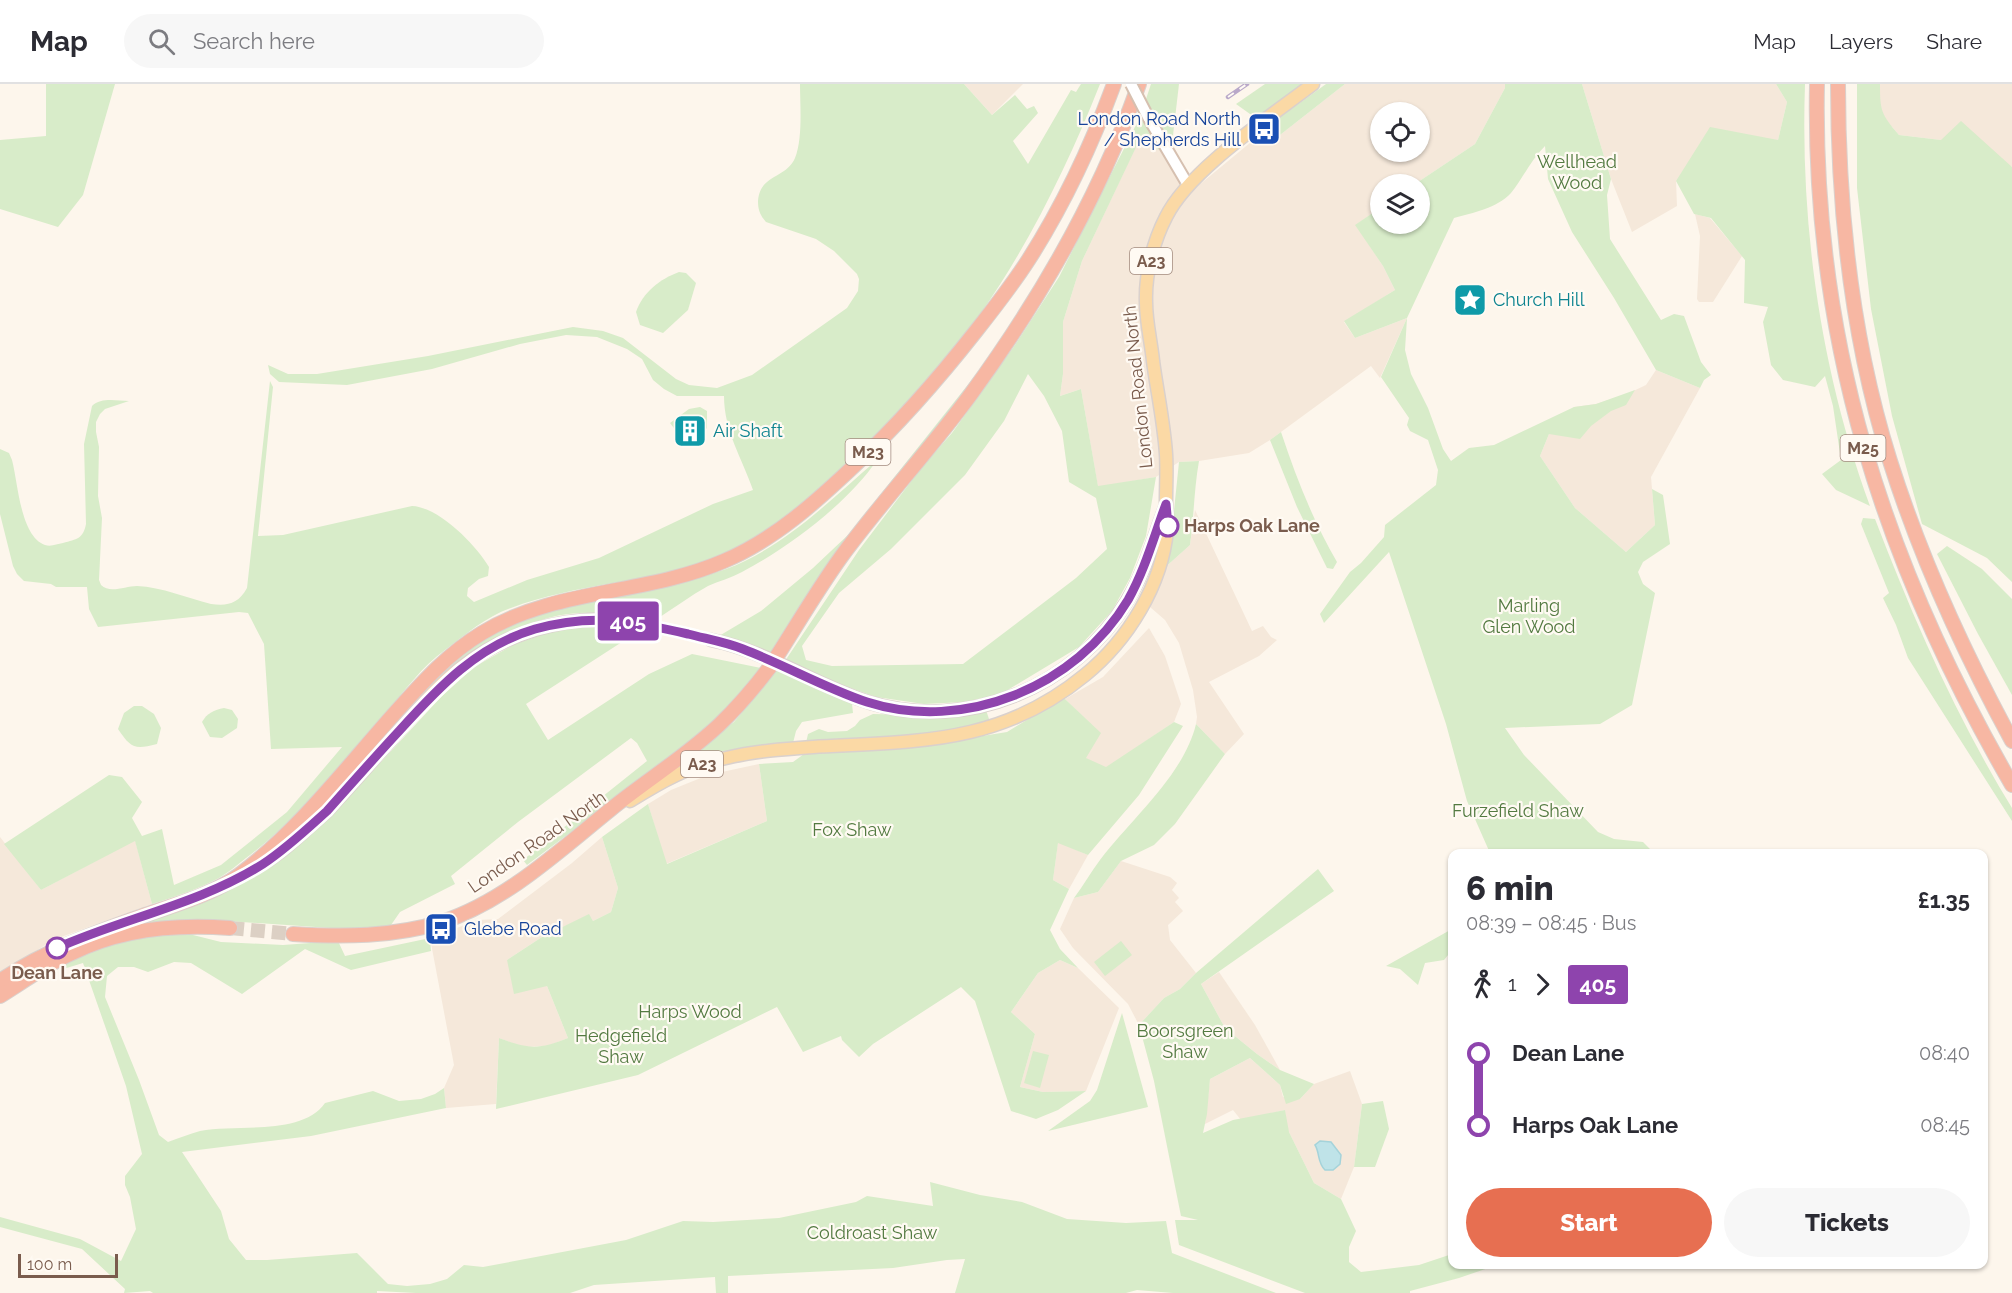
<!DOCTYPE html>
<html lang="en">
<head>
<meta charset="utf-8">
<style>
  :root { --surface:#fff; --page:#f7f7f7; --text:#2b2b33; --muted:#7c7c81; --line:#e1e1e2; --accent:#e76f51 }
  body { margin:0; font-family:Raleway,sans-serif; background:var(--page); color:var(--text); height:100vh; display:flex; flex-direction:column; font-size:22px; white-space:nowrap }
  * { box-sizing:border-box; margin:0 }
  p { font-size:20px; color:var(--muted) }
  .icon { flex:none; width:33px; height:33px; fill:none; stroke:currentColor; stroke-width:2; stroke-linecap:round; stroke-linejoin:round }
  .map { position:relative; flex:1; overflow:hidden }
  .side { position:absolute; left:1448px; top:765px; width:540px; height:420px; display:flex; flex-direction:column; background:var(--surface); border-radius:12px; box-shadow:0 2px 4px #0004 }
  .side>* { flex:none }
  .badge { padding:0 12px; border-radius:4px; font-size:21px; line-height:39px }
  .fabs { position:absolute; left:1370px; top:18px; display:grid; gap:12px }
  .fabs a { display:grid; place-items:center; width:60px; height:60px; border-radius:50%; background:var(--surface); box-shadow:0 2px 4px #0004; font-size:30px }
  .scale { position:absolute; left:18px; bottom:15px; width:100px; box-sizing:border-box; padding-left:6px; border:3px solid #7a5c4d; border-top:0; font-size:16px; line-height:21px; white-space:nowrap; color:#7a5c4d; -webkit-text-stroke:4px #fffaf3; paint-order:stroke }
  .map>.badge { position:absolute; translate:-50% -50%; box-shadow:0 0 0 3px #fff }
  .legs { display:flex; align-items:center; gap:9px; height:66px; padding:0 18px; font-size:20px }
  .legs p { margin-inline-start:auto }
  .headline { display:flex; align-items:center; justify-content:space-between; height:102px; padding:0 18px }
  h1 { font-size:33px; font-weight:800; line-height:45px }
  .primary-button { display:flex; gap:12px; margin-top:auto; padding:12px 18px }
  .primary-button a { flex:1; height:69px; border-radius:36px; background:var(--accent); color:#fff; font-size:24px; font-weight:800; line-height:69px; text-align:center }
  .primary-button a+a { background:var(--page); color:var(--text) }
  ul { padding:0 18px; list-style:none }
  li { display:flex; align-items:center; gap:21px; height:72px; font-size:22px }
  li i { display:grid; place-items:center; width:9px; height:100%; margin:0 8px; background:currentColor }
  li i::after { content:''; width:15px; height:15px; margin:-8px; border:4px solid; border-radius:50%; background:var(--surface) }
  li p { margin-inline-start:auto }
  li:first-child i { background:linear-gradient(#0000 50%,currentColor 0) }
  li:last-child i { background:linear-gradient(currentColor 50%,#0000 0) }
  header { display:flex; align-items:center; gap:36px; box-sizing:border-box; height:84px; padding:0 30px; background:var(--surface); border-bottom:2px solid var(--line) }
  header strong { font-size:28px }
  nav { display:flex; gap:33px; margin-inline-start:auto; font-size:21px }
  .search { width:420px; height:54px; background:var(--page); display:flex; align-items:center; gap:15px; box-sizing:border-box; padding:0 21px; border-radius:33px; color:var(--muted); font-size:22px }
  .map>svg:first-child { display:block }
</style>
</head>
<body>
<header>
<strong>Map</strong>
<div class="search"><svg class="icon" aria-label="search" viewBox="0 0 24 24"><circle cx="10" cy="10" r="6"/><path d="M15 15l6 6"/></svg>Search here</div>
<nav><a>Map</a><a>Layers</a><a>Share</a></nav>
</header>
<div class="map">
<svg width="2012" height="1209" viewBox="0 0 2012 1209">
  <rect width="100%" height="100%" fill="#fdf6ec"/>
  <g fill="#f5e8da" fill-rule="evenodd">
    <polygon points="964,0 1023,0 992,31"/>
    <path d="M1345,0H1505V4L1475,60L1415,100H1380V124L1356,141L1383,182L1395,206L1344,238L1355,254L1407,234L1380,294L1371,282L1270,356L1249,369L1199,377L1179,378L1156,393L1098,403L1081,305L1060,312L1063,290V238L1082,177L1139,56L1164,68L1187,111L1268,44L1280,51ZM1380,28H1419V68H1380Z"/>
    <polygon points="1582,0 1776,0 1787,18 1778,56 1676,97 1677,122 1632,148 1611,95"/>
    <polygon points="1880,0 2012,0 2012,83 1941,56 1899,51 1887,37 1880,25"/>
    <polygon points="1695,130 1710,134 1742,172 1713,218 1699,218 1697,215 1700,152"/>
    <polygon points="1656,286 1700,304 1651,393 1655,441 1626,468 1575,424 1540,372 1549,350 1574,323 1596,320 1627,310 1646,301"/>
    <polygon points="1195,426 1252,547 1263,542 1271,553 1277,556 1259,572 1209,598 1244,650 1225,670 1196,640 1197,633 1193,606 1179,559 1165,536 1150,523 1161,487 1190,461"/>
    <polygon points="1149,544 1165,572 1181,620 1174,638 1106,684 1085,674 1100,649 1065,615 1103,593"/>
    <polygon points="759,680 767,737 666,780 648,720 671,706 708,691"/>
    <polygon points="0,753 41,806 135,756 152,820 53,856 0,890"/>
    <polygon points="602,753 618,804 611,828 593,837 589,831 542,853 507,876 547,902 568,954 548,962 522,963 499,954 496,1020 446,1024 444,1004 454,981 430,854 478,836 498,835 572,779"/>
    <polygon points="1058,758 1088,771 1069,805 1053,796"/>
    <polygon points="1121,777 1170,793 1177,799 1172,806 1179,814 1175,818 1183,827 1168,841 1170,856 1196,889 1180,905 1164,914 1139,941 1128,920 1073,864 1060,845 1074,814 1098,808"/>
    <polygon points="1060,876 1078,884 1119,924 1086,1007 1043,1008 1020,1003 1035,950 1011,928 1038,889"/>
    <polygon points="1219,888 1255,941 1280,986 1257,970 1225,944 1201,900"/>
    <polygon points="1250,974 1280,1001 1283,1013 1300,1015 1314,1000 1350,987 1362,1020 1354,1083 1341,1115 1314,1099 1286,1042 1285,1026 1241,1036 1233,1026 1205,1040 1210,995"/>
  </g>
  <g fill="#d8ecc9" fill-rule="evenodd">
    <polygon points="46,0 115,0 83,111 58,143 0,125 0,56 46,52"/>
    <path d="M800,0H964L992,31L1015,11L1027,25L1034,22L1038,29L1013,57L1028,80L1071,6L1076,8L1081,0H1100C1060,101 1009,201 938,285C910,318 879,349 847,379C809,416 766,456 715,474C649,499 577,499 511,524C487,532 465,551 445,566C422,582 405,607 386,628C341,678 300,734 246,774C237,781 229,788 219,794C198,805 175,813 152,820L135,757L41,806L4,760L109,691L122,693L142,718L132,734L142,752L162,745L174,801L221,781L287,728L342,663L271,665L264,560L248,529L239,528L98,543L89,525L87,503H56L51,500L24,497L17,490L13,482L0,430V365L9,369L12,376C18,398 20,452 45,461C51,463 57,460 63,459C77,455 83,455 86,440L84,360L92,322C101,313 117,317 129,317L105,325L100,330L96,338V348L99,363L98,412L102,434L99,496L101,501C110,510 125,502 137,502C162,503 187,514 211,520C228,522 238,520 247,504L270,297L273,303L258,452L283,451L412,422C439,423 476,461 489,483L488,492L479,495L468,504L467,512L474,518L527,496L599,474L713,420L753,406C742,374 724,347 724,312H677L664,305L653,296L642,275L627,265L597,253L566,251L520,260L432,285L347,301L279,298L270,290L268,281L288,290H317L428,272L573,243L603,247L623,254L676,295L689,301L717,304L752,291L847,224L858,207L859,195L857,190L834,167L816,155L766,138C760,131 758,126 758,117C760,90 786,95 795,74C803,54 800,21 800,0Z"/>
    <polygon points="1151,0 1179,0 1172,60 1168,61 1146,15"/>
    <polygon points="1265,0 1303,0 1257,35 1236,20"/>
    <polygon points="1326,0 1345,0 1280,51 1268,42"/>
    <path d="M1505,0H1582L1611,95L1607,111L1610,155L1661,236L1674,230L1684,232L1701,278L1711,291L1704,296L1700,304L1656,286L1614,214L1572,148L1548,95L1545,62C1531,76 1523,94 1511,109C1497,124 1473,129 1454,134L1407,234L1405,266L1411,290L1428,324L1443,365L1451,377L1469,364L1494,361L1574,323L1596,320L1635,306L1626,321L1611,327L1591,342L1580,355L1549,350L1540,372L1575,424L1626,468L1655,441L1652,405L1663,411L1670,460L1643,478L1638,488L1643,500L1655,509L1632,621L1600,640L1505,644L1524,671L1598,748L1614,755L1643,758L1654,769H1490L1467,717L1446,640L1389,468L1324,539L1320,530L1350,488L1361,479L1384,453L1385,441L1436,401L1438,386L1428,356L1410,347L1407,341L1409,334L1381,293L1407,234L1355,254L1344,237L1395,206L1383,182L1355,141L1380,124V140H1419V100H1415L1475,60L1505,4Z"/>
    <path d="M1776,0H1805C1800,143 1821,288 1870,422L1836,406L1822,390L1841,376L1833,322L1825,292L1815,303L1783,296L1771,281L1763,238L1768,223L1744,219L1745,176L1711,134L1694,130L1676,97L1710,43L1778,56L1787,18Z"/>
    <path d="M1857,0H1880C1880,27 1881,30 1899,51L1941,56L1961,37L2012,83V498L1987,474L1922,440L1892,332L1871,225L1857,104Z"/>
    <path d="M1141,31L1164,68L1139,57L1082,177L1063,238V290L1060,312L1081,305L1098,402L1156,393L1146,452L1130,494L1112,527L1079,563L1001,610L964,618L924,620L876,613L828,596L785,577L859,466L922,383L952,349L1015,261L1059,193ZM1028,290L1044,312L1062,347L1069,398L1096,414L1107,465L1076,494L963,580L832,582L806,576L802,562L839,509L891,465L965,391L1004,337Z"/>
    <path d="M679,188L686,189L696,199L688,226L663,249L640,241L636,228C643,208 660,195 679,188Z"/>
    <polygon points="990,273 772,569 719,552 761,527 813,484 849,450"/>
    <path d="M700,323L707,327V344L697,355C684,358 677,348 670,339L689,325Z"/>
    <path d="M1281,348C1296,393 1313,437 1337,478L1333,485L1327,484L1297,423L1270,356Z"/>
    <path d="M877,376C848,419 788,464 742,488C731,494 719,497 708,502C690,512 674,524 657,535C621,531 584,524 548,534C478,553 438,597 391,648C366,675 341,702 316,729C339,702 362,676 384,649C414,615 444,579 483,555C556,509 647,514 726,485C785,463 830,416 877,376Z"/>
    <path d="M1199,377C1194,405 1194,433 1190,461L1161,487L1172,446L1179,378Z"/>
    <path d="M1863,434L1875,435C1913,534 1956,633 2012,724V737L1908,574L1896,541L1883,514L1889,509L1861,440Z"/>
    <polygon points="1947,462 1982,485 2012,515 2012,611 1978,550 1937,470"/>
    <polygon points="623,542 639,547 526,620 548,656 649,590 692,570 761,584 749,602 699,652 527,781 523,776 647,677 637,659 631,654 518,738 451,792 455,800 400,828 391,841 374,847 227,837 182,837 114,845 219,810 267,784 344,718 441,613 474,583 515,560 561,544"/>
    <path d="M777,586L852,620L853,629L802,638L796,647L793,659C748,663 709,671 667,687L734,638Z"/>
    <path d="M1065,615L1101,649L1086,674L1106,683L1174,638L1183,642L1139,711L1088,771L1058,759L1053,796L1069,805L1050,846L1060,865L1078,884L1060,876L1038,889L1011,928L1035,950L1020,1003L1043,1008L1086,1007L1058,1026L1036,1035L1011,1027L975,917L961,903L873,960L859,973L842,956L841,952L803,968L777,923L638,991L496,1025L499,954C528,965 539,966 568,954L547,902L514,910L507,876L542,853L589,830L593,837L611,828L618,804L602,753L648,720L667,780L767,737L759,680L793,678L804,670L915,663L1007,648L1060,616Z"/>
    <path d="M134,622H142L154,630L161,644L157,660C134,666 131,664 118,645L124,629Z"/>
    <path d="M224,624L232,626L238,635L237,644L222,654L210,653L202,638C207,629 214,626 224,624Z"/>
    <polygon points="986,626 990,638 924,652 806,659 808,650 819,645 828,648 847,647 855,642 860,636 873,630 956,632"/>
    <path d="M1196,640L1225,670L1175,740L1154,761L1121,777L1098,808L1074,814C1083,802 1091,788 1100,776C1131,735 1184,691 1196,640Z"/>
    <polygon points="1318,785 1334,807 1201,900 1225,944 1257,970 1280,986 1314,1000 1300,1015 1286,1020 1280,1001 1250,974 1210,995 1207,1030 1203,1049 1233,1036 1285,1026 1289,1048 1314,1099 1341,1115 1356,1147 1349,1163 1349,1178 1361,1188 1419,1181 1452,1170 1452,1180 1497,1181 1459,1194 1410,1207 1410,1209 1305,1209 1179,1161 1175,1136 1198,1136 1181,1132 1154,997 1139,941 1164,914 1180,905 1196,889"/>
    <polygon points="1452,845 1452,866 1444,876 1425,879 1418,901 1400,885 1386,882"/>
    <path d="M185,849L221,858L283,861L338,857L345,872L430,854L431,867L351,886L305,865L242,910L191,879L174,878L148,888L134,883H118L107,892L105,913L139,996L159,1051L168,1058C179,1054 189,1050 200,1047C237,1040 302,1052 325,1019L373,1007L399,1017L421,1015L435,1010L444,1004L446,1024L311,1052L182,1068L221,1127L229,1155L246,1176H267L357,1169L388,1200L407,1202L430,1200L447,1195L464,1181L483,1183L626,1156L683,1137L713,1138L779,1134L856,1118L867,1112L933,1122L930,1098L980,1111L1022,1118L1067,1135L1126,1139L1166,1137L1172,1169L1276,1209H1173L1137,1206L1126,1209H955L965,1175L947,1176L893,1184L728,1192V1209H716L715,1193L594,1201L570,1209H416L377,1207V1209H153L150,1207L124,1209L125,1205L82,1165L0,1143V1133L80,1155L121,1177L136,1145L130,1113L125,1101V1092L142,1070L126,1002L83,879L60,886C74,860 157,852 185,849Z"/>
    <polygon points="1121,857 1132,871 1105,892 1094,878"/>
    <polygon points="1122,929 1148,1023 1048,1047 1090,1017 1097,1006"/>
    <polygon points="1033,967 1049,971 1040,1004 1024,999"/>
    <polygon points="1383,1017 1389,1045 1375,1083 1354,1083 1362,1020"/>
  </g>
  <path fill="#bfe3e8" stroke="#a5d3da" stroke-width="1.5" d="M1320,1057L1331,1058L1341,1071L1340,1080L1333,1086H1325C1317,1078 1320,1069 1315,1061Z"/>
  <g fill="none" stroke-linecap="round" stroke-linejoin="round">
    <polyline stroke="#dcd0c4" stroke-width="12" stroke-dasharray="12 6" stroke-linecap="butt" points="649,541 711,556"/>
    <polyline stroke="#dcd0c4" stroke-width="14" stroke-dasharray="14 7" stroke-linecap="butt" points="230,844 293,850"/>
    <g stroke="#d6c0b0" stroke-width="14">
      <polyline id="secondary" points="1148,33 1188,101"/>
    </g>
    <g stroke="#dad1cd" stroke-width="15">
      <g id="primary">
        <path d="M711,556C767,567 816,602 871,619C968,648 1076,602 1127,517C1145,488 1153,455 1165,424"/>
        <path d="M630,717C662,697 689,682 726,674C755,667 784,665 813,663C917,657 1000,661 1085,591C1128,556 1162,501 1167,446C1168,436 1166,426 1166,417C1166,401 1167,385 1166,370C1164,339 1157,307 1153,277C1151,257 1146,238 1146,218C1145,191 1153,158 1166,133C1189,86 1270,33 1313,0"/>
        <path d="M255,784C282,770 304,747 327,727C353,699 378,670 404,641C422,621 440,599 462,583C516,542 583,527 649,541"/>
      </g>
    </g>
    <g stroke="#dad1cd" stroke-width="16">
      <g id="highway">
        <path d="M1817,0C1812,257 1884,480 2012,701"/>
        <path d="M1838,0C1838,127 1852,256 1890,377C1921,475 1963,567 2012,657"/>
        <path d="M777,572C798,539 818,505 841,473C882,417 930,366 971,310C1041,214 1100,112 1139,0"/>
        <path d="M293,850C343,853 393,853 442,838C506,817 560,766 611,725C647,696 686,672 719,641C738,623 754,604 770,583"/>
        <path d="M0,897C44,867 92,850 142,832C174,821 212,811 239,791C298,747 345,685 394,630C421,600 447,570 482,549C556,504 646,511 724,477C774,456 817,417 856,380C900,339 939,294 976,247C995,223 1013,200 1029,175C1064,120 1092,60 1114,0"/>
        <path d="M0,912C24,897 46,881 72,869C120,845 177,840 230,844"/>
      </g>
    </g>
    <use href="#secondary" stroke="#fff" stroke-width="10"/>
    <use href="#primary" stroke="#fbd9a5" stroke-width="12"/>
    <use href="#highway" stroke="#f7b7a3" stroke-width="14"/>
    <g stroke="#b9a8c9" stroke-width="4.5">
      <polyline id="rail" points="1228,13 1247,0"/>
    </g>
    <use href="#rail" stroke="#fffaf3" stroke-width="2" stroke-dasharray="7" stroke-linecap="butt"/>
    <g stroke="#d6c0b0" stroke-width="14" stroke-linecap="butt">
      <polyline id="secondary-bridge" points="1131,0 1148,33"/>
    </g>
    <g stroke="#dad1cd" stroke-width="16" stroke-linecap="butt">
      <polyline id="highway-bridge" points="770,583 777,572"/>
    </g>
    <use href="#secondary-bridge" stroke="#fff" stroke-width="10"/>
    <use href="#highway-bridge" stroke="#f7b7a3" stroke-width="14"/>
  </g>
  <g fill="none" stroke-linecap="round" stroke-linejoin="round">
    <g stroke="#fff" stroke-width="14">
      <path id="line-1" d="M57,864C124,834 200,820 263,780C286,765 306,746 327,727C351,700 375,673 400,646C439,603 477,562 535,545C592,529 632,537 688,550C707,555 725,558 743,565C785,581 825,604 867,618C964,649 1076,603 1128,516C1145,486 1154,452 1166,420L1168,442"/>
    </g>
    <use href="#line-1" stroke="#8e44ad" stroke-width="9"/>
  </g>
  <defs>
    <g id="bus-square" transform="scale(1.725)"><rect x="-9" y="-9" width="18" height="18" rx="4" fill="#1a4fb4" stroke="#fffaf3"/><path d="M-5-6H5V4H4V6H2V4H-2V6H-4V4H-5ZM-3.5-4V0h7V-4ZM-3.5 1.2v1.5H-2V1.2ZM2 1.2v1.5H3.5V1.2Z" fill="#fff"/></g>
    <g id="sight-square" transform="scale(1.725)"><rect x="-9" y="-9" width="18" height="18" rx="4" fill="#0f9aa8" stroke="#fffaf3"/><path d="M0-6L1.8-2.2L6-1.7L2.9 1.2L3.7 5.4L0 3.3L-3.7 5.4L-2.9 1.2L-6-1.7L-1.8-2.2Z" fill="#fff"/></g>
    <g id="building-square" transform="scale(1.725)"><rect x="-9" y="-9" width="18" height="18" rx="4" fill="#0f9aa8" stroke="#fffaf3"/><path d="M-4-6H4V6H1V3H-1V6H-4ZM-2.5-4.3h1.7v1.8h-1.7ZM.8-4.3h1.7v1.8H.8ZM-2.5-1h1.7V.8h-1.7ZM.8-1h1.7V.8H.8Z" fill="#fff"/></g>
  </defs>
  <g fill-rule="evenodd">
    <use href="#bus-square" x="1264" y="45"/>
    <use href="#sight-square" x="1470" y="216"/>
    <use href="#building-square" x="690" y="347"/>
    <use href="#bus-square" x="441" y="845"/>
  </g>
  <g fill="#fff" stroke="#8e44ad" stroke-width="3">
    <circle cx="1168" cy="442" r="10"/>
    <circle cx="57" cy="864" r="10"/>
  </g>
  <g text-anchor="middle" stroke-width="4.5" stroke-linejoin="round" paint-order="stroke">
    <g fill="#fffaf3" stroke="#a28b7f" stroke-width="1.5">
      <rect x="1130" y="164" width="42" height="26" rx="4.5"/>
      <rect x="1840.5" y="351" width="45" height="26" rx="4.5"/>
      <rect x="845.5" y="355" width="45" height="26" rx="4.5"/>
      <rect x="681" y="667" width="42" height="26" rx="4.5"/>
    </g>
    <g font-size="16" font-weight="bold" fill="#7a5c4d">
      <text x="1151" y="183">A23</text>
      <text x="1863" y="370">M25</text>
      <text x="868" y="374">M23</text>
      <text x="702" y="686">A23</text>
    </g>
    <g font-size="18" fill="#164399" stroke="#fffaf3" text-anchor="end">
      <text x="1241" y="41">London Road North<tspan x="1241" dy="21">/ Shepherds Hill</tspan></text>
      <text x="464" y="851" text-anchor="start">Glebe Road</text>
    </g>
    <g font-size="18" fill="#537a41" stroke="#fffaf3">
      <text x="1577" y="84">Wellhead<tspan x="1577" dy="21">Wood</tspan></text>
      <text x="1529" y="528">Marling<tspan x="1529" dy="21">Glen Wood</tspan></text>
      <text x="1518" y="733">Furzefield Shaw</text>
      <text x="852" y="752">Fox Shaw</text>
      <text x="690" y="934">Harps Wood</text>
      <text x="1185" y="953">Boorsgreen<tspan x="1185" dy="21">Shaw</tspan></text>
      <text x="621" y="958">Hedgefield<tspan x="621" dy="21">Shaw</tspan></text>
      <text x="872" y="1155">Coldroast Shaw</text>
    </g>
    <g font-size="18" fill="#0d838f" stroke="#fffaf3" text-anchor="start">
      <text x="1493" y="222">Church Hill</text>
      <text x="713" y="353">Air Shaft</text>
    </g>
    <g font-size="18" fill="#7a5c4d" stroke="#fffaf3">
      <text transform="translate(1138 303) rotate(-96)" y="6">London Road North</text>
      <text transform="translate(537 758) rotate(-35)" y="6">London Road North</text>
    </g>
    <g font-size="18" font-weight="bold" fill="#7a5c4d" stroke="#fffaf3" text-anchor="start">
      <text x="1184" y="448">Harps Oak Lane</text>
      <text x="57" y="895" text-anchor="middle">Dean Lane</text>
    </g>
  </g>
</svg>
<div class="fabs">
<a><svg class="icon" aria-label="locate" viewBox="0 0 24 24"><circle cx="12" cy="12" r="6"/><path d="M12 2v4M12 18v4M2 12h4M18 12h4"/></svg></a>
<a><svg class="icon" aria-label="layers" viewBox="0 0 24 24"><path d="M12 4l9 5-9 5-9-5zM3 14l9 5 9-5"/></svg></a>
</div>
<div class="scale">100 m</div>
<b class="badge" style="left:628px;top:537px;background:#8e44ad;color:#fff">405</b>
<section class="side">
<div class="headline"><div><h1>6 min</h1><p>08:39 – 08:45 · Bus</p></div><b>£1.35</b></div>
<div class="legs"><svg class="icon" aria-label="walk" viewBox="0 0 24 24"><circle cx="13" cy="4" r="2"/><path d="M13 8l-2 6 4 7M11 14l-3 7M7 12l3-4h3l4 4"/></svg>1<svg class="icon" aria-label="forward" viewBox="0 0 24 24"><path d="M9 5l7 7-7 7"/></svg><b class="badge" style="background:#8e44ad;color:#fff">405</b></div>
<ul>
<li><i style="color:#8e44ad"></i><b>Dean Lane</b><p>08:40</p></li>
<li><i style="color:#8e44ad"></i><b>Harps Oak Lane</b><p>08:45</p></li>
</ul>
<div class="primary-button"><a>Start</a><a>Tickets</a></div>
</section>
</div>
</body>
</html>
